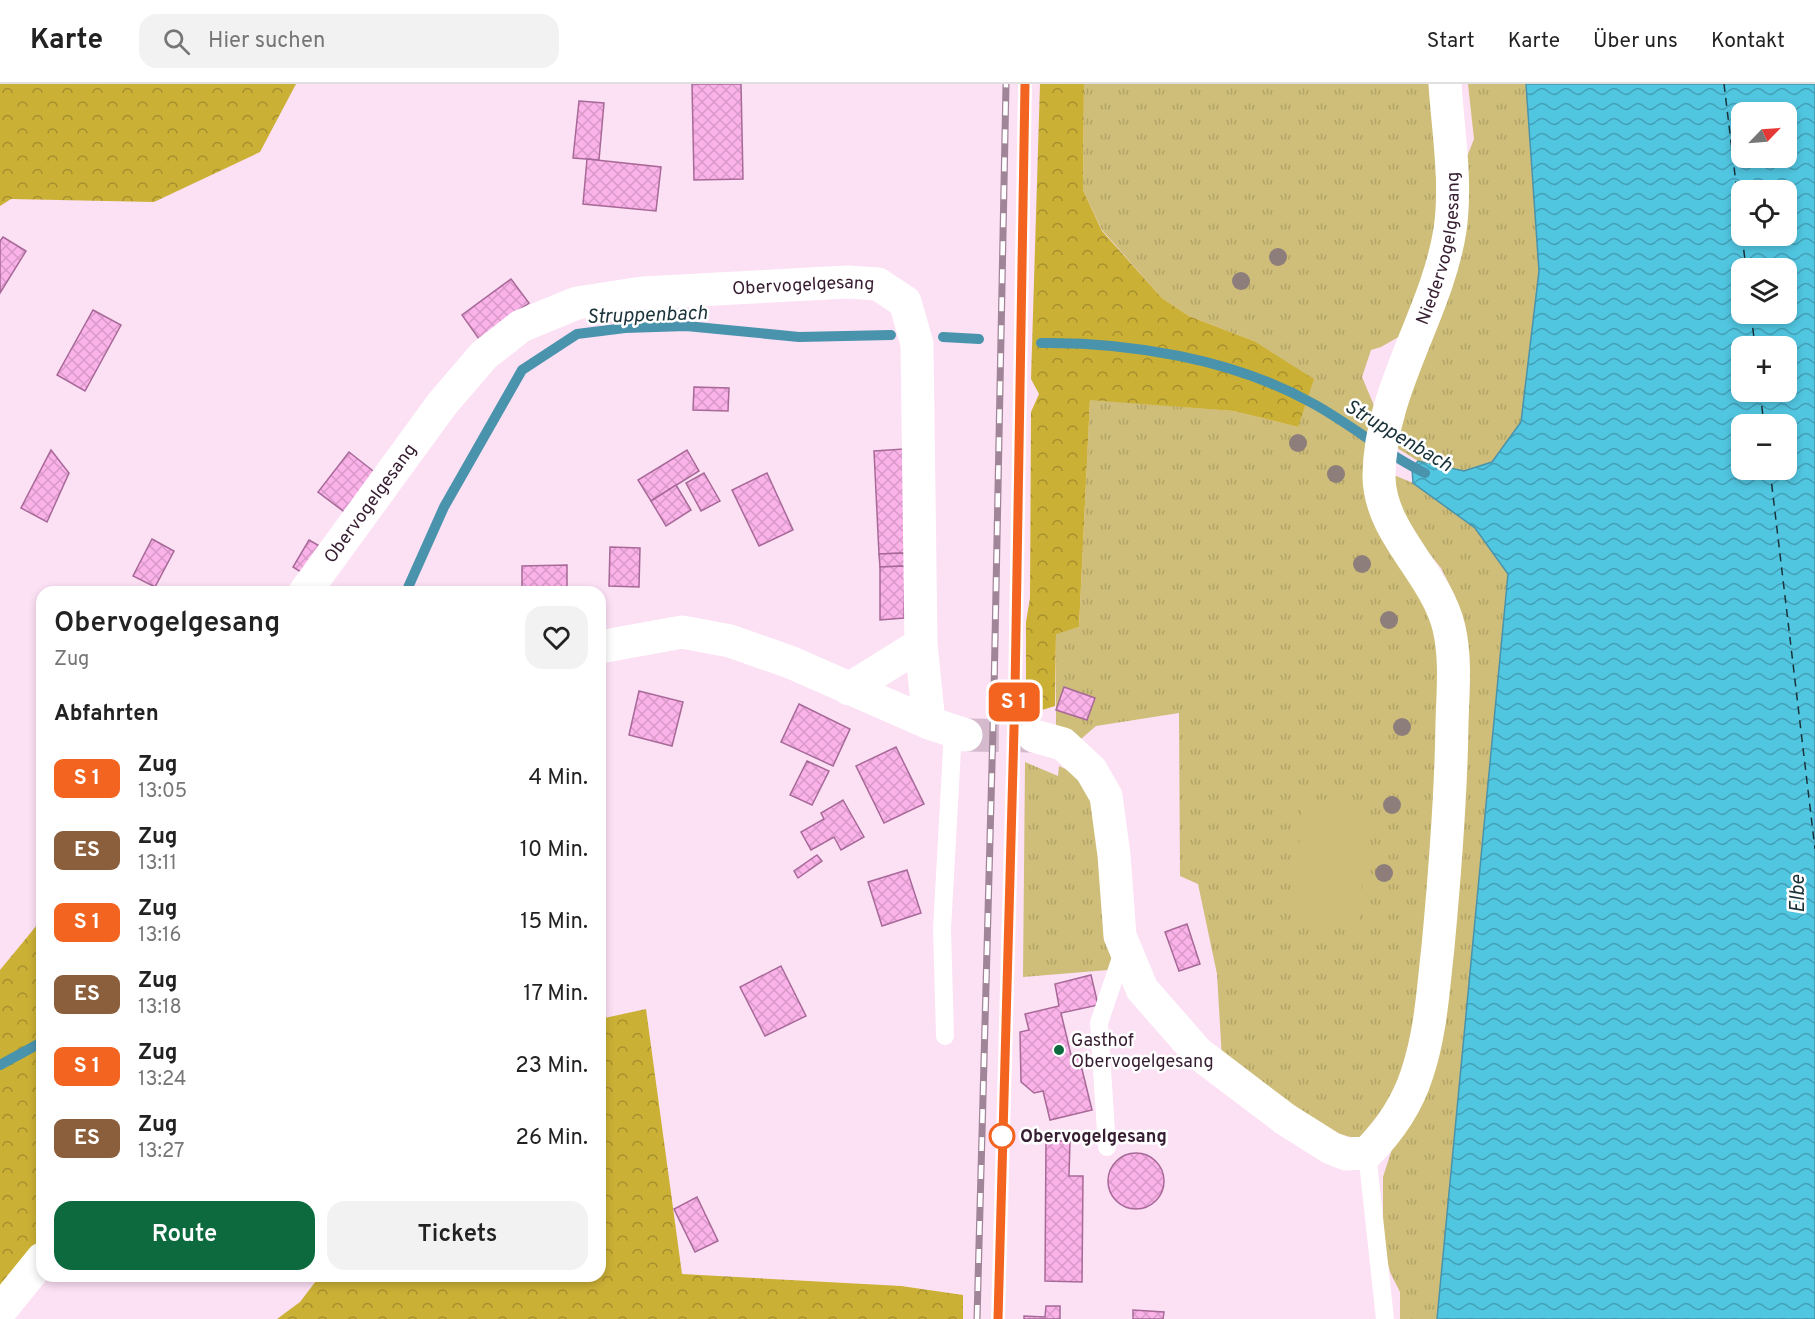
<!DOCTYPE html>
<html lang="de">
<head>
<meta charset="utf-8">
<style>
  :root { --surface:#fff; --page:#f2f2f2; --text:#222; --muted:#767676; --line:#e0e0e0; --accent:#0d6a3e }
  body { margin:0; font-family:Overpass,sans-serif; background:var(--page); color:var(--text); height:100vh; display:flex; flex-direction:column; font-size:22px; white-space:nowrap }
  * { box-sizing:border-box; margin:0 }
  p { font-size:20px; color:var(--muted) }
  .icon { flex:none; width:33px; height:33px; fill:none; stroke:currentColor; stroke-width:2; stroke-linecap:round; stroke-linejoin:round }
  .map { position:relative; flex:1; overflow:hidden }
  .sheet { position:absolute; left:36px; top:502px; width:570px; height:696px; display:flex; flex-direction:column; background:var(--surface); border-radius:18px; box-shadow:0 3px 9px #0003 }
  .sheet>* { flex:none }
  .badge { padding:0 12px; border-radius:9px; font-size:21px; line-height:39px }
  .needle { width:39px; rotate:65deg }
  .fabs { position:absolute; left:1731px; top:18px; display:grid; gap:12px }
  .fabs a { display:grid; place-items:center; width:66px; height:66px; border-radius:12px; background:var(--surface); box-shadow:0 3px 9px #0003; font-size:30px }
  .map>.badge { position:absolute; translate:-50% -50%; box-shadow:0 0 0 3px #fff }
  h2 { padding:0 18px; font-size:22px; line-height:54px }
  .round { display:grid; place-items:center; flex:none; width:63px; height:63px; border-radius:18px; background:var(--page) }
  .headline { display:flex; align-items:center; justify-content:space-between; height:102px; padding:0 18px }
  h1 { font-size:28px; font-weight:600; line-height:45px }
  .cta { display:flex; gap:12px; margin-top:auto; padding:12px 18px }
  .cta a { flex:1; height:69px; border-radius:18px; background:var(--accent); color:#fff; font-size:24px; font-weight:600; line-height:69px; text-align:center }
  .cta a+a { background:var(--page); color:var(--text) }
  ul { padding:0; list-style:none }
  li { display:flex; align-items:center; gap:18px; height:72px; padding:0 18px }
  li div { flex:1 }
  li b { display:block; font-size:22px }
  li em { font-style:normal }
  li .badge { min-width:66px; font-weight:700; text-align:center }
  header { display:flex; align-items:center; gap:36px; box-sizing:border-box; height:84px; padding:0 30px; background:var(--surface); border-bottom:2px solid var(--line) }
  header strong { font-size:28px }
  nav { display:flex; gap:33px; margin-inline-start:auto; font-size:21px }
  .search { width:420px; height:54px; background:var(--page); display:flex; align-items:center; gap:15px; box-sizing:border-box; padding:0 21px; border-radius:18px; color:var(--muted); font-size:22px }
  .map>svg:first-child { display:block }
</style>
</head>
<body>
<header>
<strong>Karte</strong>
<div class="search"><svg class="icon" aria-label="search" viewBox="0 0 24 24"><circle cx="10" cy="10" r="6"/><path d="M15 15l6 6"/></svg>Hier suchen</div>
<nav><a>Start</a><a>Karte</a><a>Über uns</a><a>Kontakt</a></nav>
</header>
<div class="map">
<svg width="1815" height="1235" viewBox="0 0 1815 1235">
  <defs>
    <pattern id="grass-tufts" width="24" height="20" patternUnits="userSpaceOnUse" patternTransform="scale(1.5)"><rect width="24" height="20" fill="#cfbe79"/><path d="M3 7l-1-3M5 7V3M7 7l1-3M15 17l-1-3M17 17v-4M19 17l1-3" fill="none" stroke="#b2a369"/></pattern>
    <pattern id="forest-crowns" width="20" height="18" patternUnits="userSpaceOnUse" patternTransform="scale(1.5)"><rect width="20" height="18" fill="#cbb036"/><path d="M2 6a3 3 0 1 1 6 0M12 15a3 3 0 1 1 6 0" fill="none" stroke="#a68f2e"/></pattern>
    <pattern id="water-waves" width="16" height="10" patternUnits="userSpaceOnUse" patternTransform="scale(1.5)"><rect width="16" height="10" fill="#51c6e1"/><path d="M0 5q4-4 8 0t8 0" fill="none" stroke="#44a0b7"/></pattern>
    <pattern id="building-cross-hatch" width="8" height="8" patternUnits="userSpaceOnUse" patternTransform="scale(1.5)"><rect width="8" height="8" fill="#fbb2e9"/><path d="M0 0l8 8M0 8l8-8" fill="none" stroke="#d899c8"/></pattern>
  </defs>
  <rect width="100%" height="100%" fill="#fce0f4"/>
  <g fill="url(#grass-tufts)">
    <path d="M1084,0H1434L1437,142L1416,216L1402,251L1381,263L1371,266L1362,293L1378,331L1374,347L1443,575L1425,876L1404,997L1360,1055C1313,1048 1261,1002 1222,975L1217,890L1198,800L1180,792L1179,629L1096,642L1081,655L1056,648V549L1079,543L1090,315L1233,327L1298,343L1254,257L1189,232L1162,214L1102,146L1083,106Z"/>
    <polygon points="1468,0 1526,0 1539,187 1521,338 1493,378 1464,387 1418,377 1394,362 1466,75 1474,55"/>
    <polygon points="1389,389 1413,399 1475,444 1508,490 1437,1235 1400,1235 1400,1208 1390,1188 1383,1160 1383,1093 1393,1062 1411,1034 1461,545 1455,512 1441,484 1402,436"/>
    <polygon points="1025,678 1058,692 1059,682 1076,690 1092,709 1113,871 1108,886 1023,893"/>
  </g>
  <g fill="url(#forest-crowns)">
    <polygon points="0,0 296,0 260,68 154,118 11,115 0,122"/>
    <polygon points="1040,0 1084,0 1083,106 1102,147 1162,214 1189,232 1254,257 1314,295 1298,343 1233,327 1090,316 1079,543 1056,550 1055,622 1026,631 1026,538 1030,514 1031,328 1039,310 1031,295"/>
    <polygon points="42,835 42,1156 0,1210 0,886"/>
    <polygon points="646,925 682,1190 901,1202 963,1211 963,1235 277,1235 300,1218 319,1193 600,1192 600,935"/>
  </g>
  <polygon fill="#cfbe79" points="1302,719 1367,724 1359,841 1294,836"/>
  <path fill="url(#water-waves)" stroke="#4993ac" stroke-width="1.5" fill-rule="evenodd" d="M1526,0H1815V1235H1437L1508,490L1475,444L1413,399L1412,384L1418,377L1464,387L1492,378L1521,338L1539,187ZM1742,28H1786V74H1742ZM1742,106H1786V152H1742ZM1742,184H1786V230H1742ZM1742,262H1786V308H1742ZM1742,340H1786V386H1742Z"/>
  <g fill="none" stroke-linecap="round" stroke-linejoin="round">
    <g stroke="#4993ac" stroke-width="10">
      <polyline points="943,253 979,255"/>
      <path d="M1041,259C1130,258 1233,275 1312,319C1351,340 1385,370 1425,389"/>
      <polyline points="406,508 444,423 522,286 577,250 625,244 686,242 799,253 891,251"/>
      <polyline points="0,981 42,958"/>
    </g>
    <g stroke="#1a333a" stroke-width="1.5" stroke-dasharray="8 6" stroke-linecap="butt">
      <polyline points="1724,0 1742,149"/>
      <polyline points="1742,152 1746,184"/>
      <polyline points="1751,230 1755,262"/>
      <polyline points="1760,308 1764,340"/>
      <polyline points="1770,386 1815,765"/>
    </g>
  </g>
  <g fill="url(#building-cross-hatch)" stroke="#a76998" stroke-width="1.5">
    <polygon points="692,0 741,0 743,95 694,96"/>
    <polygon points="579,17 604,19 599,76 573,74"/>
    <polygon points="587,75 661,83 656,127 583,120"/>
    <polygon points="3,153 26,167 0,209 0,157"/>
    <polygon points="511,195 529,219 479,255 462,231"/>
    <polygon points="93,226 121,241 85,307 57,291"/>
    <polygon points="694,303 729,304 728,327 693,326"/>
    <polygon points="904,365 905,469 879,470 874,367"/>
    <polygon points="51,366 69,389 47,438 21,424"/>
    <polygon points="687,366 699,387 651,417 638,396"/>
    <polygon points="349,368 382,394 351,433 318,408"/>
    <polygon points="704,389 720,417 701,427 686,399"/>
    <polygon points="767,389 793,446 759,462 732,406"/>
    <polygon points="676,401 691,426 666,442 651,417"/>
    <polygon points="152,455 174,467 155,503 133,492"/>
    <polygon points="309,456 323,464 307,492 293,483"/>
    <polygon points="610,463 640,464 639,503 609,502"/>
    <polygon points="905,469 905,482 880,483 879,470"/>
    <polygon points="567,481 567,508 522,508 522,482"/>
    <polygon points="905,482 904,534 880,536 880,483"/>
    <polygon points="1064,603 1095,614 1087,636 1056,626"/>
    <polygon points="639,607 683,618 672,662 629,651"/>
    <polygon points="799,620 850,645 833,682 781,658"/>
    <polygon points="896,663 924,720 884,739 856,682"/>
    <polygon points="807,677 829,687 812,721 790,711"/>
    <polygon points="843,716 864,753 841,766 834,753 811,766 801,748 824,735 821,729"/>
    <polygon points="817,771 822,777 798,794 794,787"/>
    <polygon points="907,786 921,829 882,842 868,798"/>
    <polygon points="1187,840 1200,880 1179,887 1165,848"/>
    <polygon points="781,882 806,932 765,952 740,903"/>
    <polygon points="1091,891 1098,921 1061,929 1071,971 1078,969 1092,1026 1050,1036 1043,1007 1034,1009 1021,998 1020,948 1029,946 1025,930 1059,922 1055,900"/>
    <polygon points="1046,1057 1070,1057 1069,1092 1083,1092 1082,1198 1045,1197"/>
    <circle cx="1136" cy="1097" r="28"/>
    <polygon points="697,1113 718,1157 695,1168 674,1125"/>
    <polygon points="1046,1222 1060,1222 1060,1235 1024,1235 1024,1232 1045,1233"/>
    <polygon points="1133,1226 1164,1228 1163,1235 1133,1235"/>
  </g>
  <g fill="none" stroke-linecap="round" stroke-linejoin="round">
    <polyline stroke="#d5b9cd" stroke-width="33" stroke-dasharray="33 16" stroke-linecap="butt" points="966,651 1034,652"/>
    <g stroke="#fff" stroke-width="18">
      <polyline points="945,952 942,845 953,647"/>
      <polyline points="1107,1063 1099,939 1124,865"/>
      <polyline points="1367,1069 1385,1235"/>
    </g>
    <g stroke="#fff" stroke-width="33">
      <path id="s1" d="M305,508L442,320L484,271L521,242L577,219L642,209L847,198L878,200L905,218L917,260L921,560L929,639"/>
      <polyline points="600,563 682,548 730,557 790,578 929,639 966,651"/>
      <polyline points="849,605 921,560"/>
      <path id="s2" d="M1034,652L1063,660L1091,686L1106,712L1114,771L1120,852L1142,905L1198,969L1285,1035L1331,1064L1346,1070L1367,1069C1390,1046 1407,1021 1417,990C1431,948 1433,906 1438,863C1445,788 1451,713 1452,639C1453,607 1456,574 1449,544C1436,489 1380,450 1379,393C1379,306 1437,230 1450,146C1457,98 1448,47 1445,0"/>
      <polyline points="0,1227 42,1175"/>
    </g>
    <g stroke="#a08599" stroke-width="7">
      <g id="rail">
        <polyline points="977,1235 994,607 1006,0"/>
        <polyline points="998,1235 1015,608 1025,0"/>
      </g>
    </g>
    <use href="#rail" stroke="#fff" stroke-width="4.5" stroke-dasharray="14" stroke-linecap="butt"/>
  </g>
  <g fill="#8d7e7c">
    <circle cx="1278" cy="173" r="9"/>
    <circle cx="1241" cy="197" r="9"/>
    <circle cx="1298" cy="359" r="9"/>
    <circle cx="1336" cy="390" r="9"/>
    <circle cx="1362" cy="480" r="9"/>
    <circle cx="1389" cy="536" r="9"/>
    <circle cx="1402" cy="643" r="9"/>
    <circle cx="1392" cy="721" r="9"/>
    <circle cx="1384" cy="789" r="9"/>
  </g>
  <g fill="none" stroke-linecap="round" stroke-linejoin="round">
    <g stroke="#fff" stroke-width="14">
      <polyline id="line" points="998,1235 1015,608 1025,0"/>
    </g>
    <use href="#line" stroke="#f36421" stroke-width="9"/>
  </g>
  <circle fill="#0d6a3e" stroke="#fff" stroke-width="2" cx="1059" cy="966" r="6"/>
  <circle fill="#fff" stroke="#f36421" stroke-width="3" cx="1002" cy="1052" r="12"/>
  <g text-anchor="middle" stroke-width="5" stroke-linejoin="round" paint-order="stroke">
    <g font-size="18" fill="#371d31" stroke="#fff">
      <text dy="6" stroke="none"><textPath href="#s2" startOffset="1532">Niedervogelgesang</textPath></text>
      <text dy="6" stroke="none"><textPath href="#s1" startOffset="632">Obervogelgesang</textPath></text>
      <text dy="6" stroke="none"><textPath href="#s1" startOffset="110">Obervogelgesang</textPath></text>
    </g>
    <g font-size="18" fill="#371d31" stroke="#fff" text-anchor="start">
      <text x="1071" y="962">Gasthof<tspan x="1071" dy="21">Obervogelgesang</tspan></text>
    </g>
    <g font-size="18" font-weight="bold" fill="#371d31" stroke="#fff" text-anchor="start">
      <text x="1020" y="1058">Obervogelgesang</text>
    </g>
    <g font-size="20" font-style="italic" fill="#1a333a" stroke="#fff">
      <text transform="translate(647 230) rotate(-2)" y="7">Struppenbach</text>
      <text transform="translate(1399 351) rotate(31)" y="7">Struppenbach</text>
      <text transform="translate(1797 810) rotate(-90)" y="7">Elbe</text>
    </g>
  </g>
</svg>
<div class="fabs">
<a><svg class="needle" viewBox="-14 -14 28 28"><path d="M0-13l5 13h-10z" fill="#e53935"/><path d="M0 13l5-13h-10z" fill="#767676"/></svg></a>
<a><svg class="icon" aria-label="locate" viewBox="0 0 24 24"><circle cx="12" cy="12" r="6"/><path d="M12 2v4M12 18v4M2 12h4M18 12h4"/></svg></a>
<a><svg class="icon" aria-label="layers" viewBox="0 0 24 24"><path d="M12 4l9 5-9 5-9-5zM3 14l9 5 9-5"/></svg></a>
<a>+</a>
<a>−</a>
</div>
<b class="badge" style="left:1014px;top:618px;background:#f36421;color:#fff">S 1</b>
<section class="sheet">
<div class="headline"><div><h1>Obervogelgesang</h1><p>Zug</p></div><a class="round"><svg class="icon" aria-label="heart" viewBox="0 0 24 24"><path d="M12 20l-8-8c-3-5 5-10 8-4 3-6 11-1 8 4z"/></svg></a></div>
<h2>Abfahrten</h2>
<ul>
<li><span class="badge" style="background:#f36421;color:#fff">S 1</span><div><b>Zug</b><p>13:05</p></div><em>4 Min.</em></li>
<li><span class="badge" style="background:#8b5e3c;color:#fff">ES</span><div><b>Zug</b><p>13:11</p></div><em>10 Min.</em></li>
<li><span class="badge" style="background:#f36421;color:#fff">S 1</span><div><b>Zug</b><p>13:16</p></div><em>15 Min.</em></li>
<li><span class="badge" style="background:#8b5e3c;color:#fff">ES</span><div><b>Zug</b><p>13:18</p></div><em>17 Min.</em></li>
<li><span class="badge" style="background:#f36421;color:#fff">S 1</span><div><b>Zug</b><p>13:24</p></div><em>23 Min.</em></li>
<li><span class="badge" style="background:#8b5e3c;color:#fff">ES</span><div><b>Zug</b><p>13:27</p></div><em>26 Min.</em></li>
</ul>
<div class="cta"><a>Route</a><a>Tickets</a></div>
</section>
</div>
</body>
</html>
